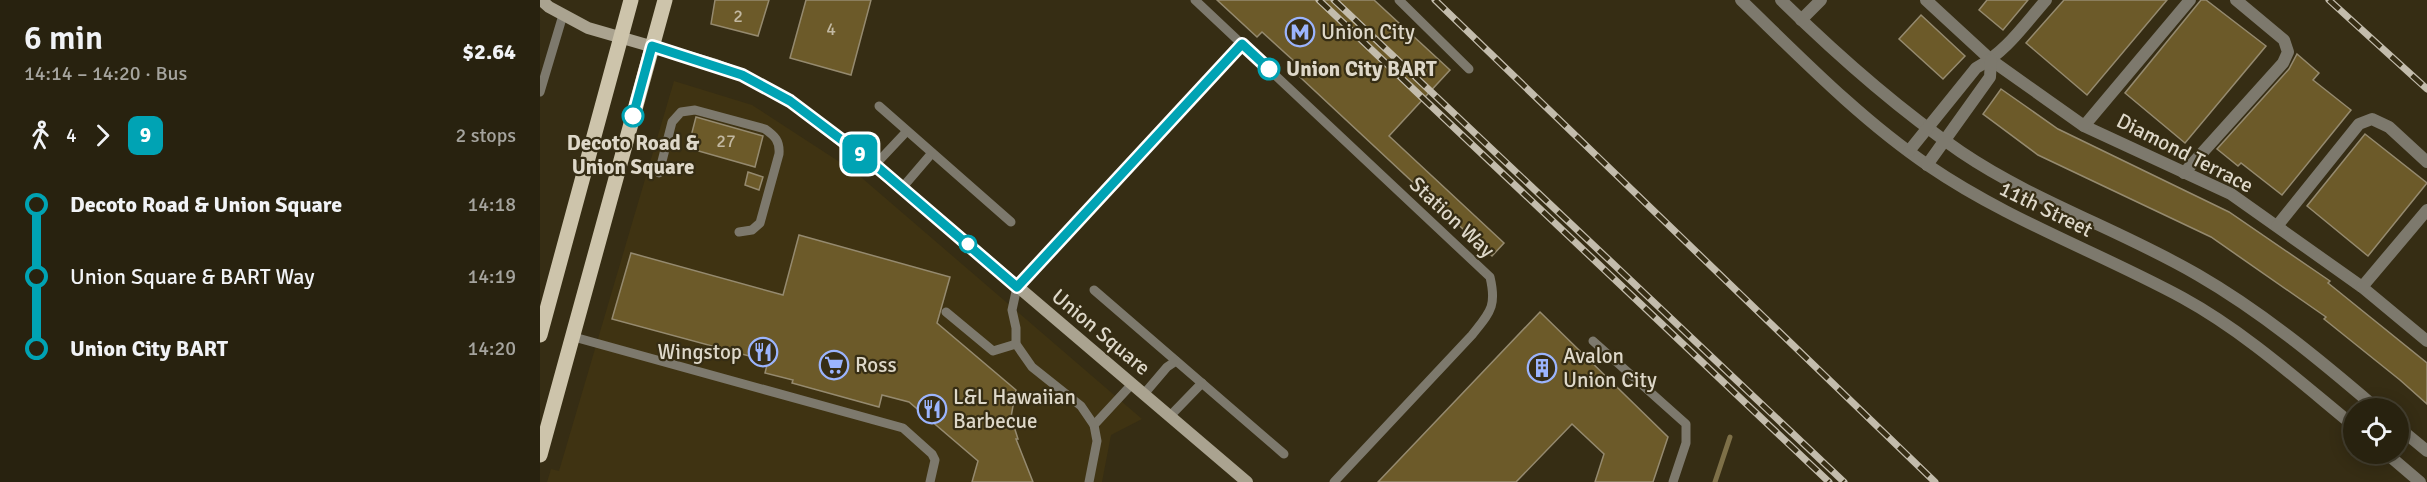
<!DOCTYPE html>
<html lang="en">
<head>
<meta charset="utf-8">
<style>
  :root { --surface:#28220f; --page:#302a18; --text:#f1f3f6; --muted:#a5a49e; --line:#443f2f }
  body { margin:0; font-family:Signika,sans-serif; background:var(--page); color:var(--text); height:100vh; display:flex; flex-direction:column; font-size:22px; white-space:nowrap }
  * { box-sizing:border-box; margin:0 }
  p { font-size:20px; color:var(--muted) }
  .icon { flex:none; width:33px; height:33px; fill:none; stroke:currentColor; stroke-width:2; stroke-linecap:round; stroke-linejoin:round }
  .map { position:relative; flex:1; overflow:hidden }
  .drawer { display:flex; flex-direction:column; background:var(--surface); width:540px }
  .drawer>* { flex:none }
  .badge { padding:0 12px; border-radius:9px; font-size:21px; line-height:39px }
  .fabs { position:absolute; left:1803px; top:398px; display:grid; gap:12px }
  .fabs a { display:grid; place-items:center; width:66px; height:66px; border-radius:50%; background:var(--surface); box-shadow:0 3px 15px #0003,0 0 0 2px var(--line); font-size:30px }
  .map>.badge { position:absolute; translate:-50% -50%; box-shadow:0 0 0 3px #fff }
  .legs { display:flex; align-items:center; gap:9px; height:66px; padding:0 24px; font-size:20px }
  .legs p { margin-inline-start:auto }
  .head { display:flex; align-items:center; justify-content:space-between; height:102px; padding:0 24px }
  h1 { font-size:33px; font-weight:600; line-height:45px }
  ul { padding:0 24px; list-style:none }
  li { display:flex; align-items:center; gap:21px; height:72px; font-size:22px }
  li i { display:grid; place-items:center; width:9px; height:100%; margin:0 8px; background:currentColor }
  li i::after { content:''; width:15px; height:15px; margin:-8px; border:4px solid; border-radius:50%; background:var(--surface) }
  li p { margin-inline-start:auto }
  li:first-child i { background:linear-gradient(#0000 50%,currentColor 0) }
  li:last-child i { background:linear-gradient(currentColor 50%,#0000 0) }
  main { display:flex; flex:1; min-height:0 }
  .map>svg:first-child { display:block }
</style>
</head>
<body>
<main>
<section class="drawer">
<div class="head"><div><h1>6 min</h1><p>14:14 – 14:20 · Bus</p></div><b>$2.64</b></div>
<div class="legs"><svg class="icon" aria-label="walk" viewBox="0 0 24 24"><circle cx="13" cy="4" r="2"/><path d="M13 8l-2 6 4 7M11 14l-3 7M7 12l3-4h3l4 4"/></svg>4<svg class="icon" aria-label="forward" viewBox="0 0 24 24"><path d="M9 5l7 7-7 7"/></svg><b class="badge" style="background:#00a3b4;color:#fff">9</b><p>2 stops</p></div>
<ul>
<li><i style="color:#00a3b4"></i><b>Decoto Road &amp; Union Square</b><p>14:18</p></li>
<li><i style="color:#00a3b4"></i><span>Union Square &amp; BART Way</span><p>14:19</p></li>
<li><i style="color:#00a3b4"></i><b>Union City BART</b><p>14:20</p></li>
</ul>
</section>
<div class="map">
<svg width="1887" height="482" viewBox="0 0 1887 482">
  <rect width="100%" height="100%" fill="#362d14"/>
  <polygon fill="#3f3312" points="134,81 212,105 315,172 602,419 571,435 562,482 7,482 11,469 19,471"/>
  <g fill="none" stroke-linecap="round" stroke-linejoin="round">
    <polyline stroke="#7e7048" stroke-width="5" points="1175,482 1190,437"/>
  </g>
  <g fill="#6c5a29" stroke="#958a6f" stroke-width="1.5">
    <polygon points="175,0 229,0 218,36 171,24"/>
    <polygon points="266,0 331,0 311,75 250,58"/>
    <polygon points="677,0 834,0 910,70 849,136 964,243 952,256 760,77 766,72 722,32 717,37"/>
    <polygon points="1447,0 1488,0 1463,30 1439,10"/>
    <polygon points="1524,0 1627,0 1547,95 1486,43"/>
    <polygon points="1661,0 1666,0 1726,46 1645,143 1585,93"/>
    <polygon points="1381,15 1425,56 1403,79 1359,39"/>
    <polygon points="1757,54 1779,73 1773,80 1811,110 1742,195 1701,163 1698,166 1677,149 1749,69"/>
    <polygon points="1461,89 1518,129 1689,212 1790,281 1788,283 1887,363 1887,404 1860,380 1784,319 1786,317 1671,237 1498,155 1443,114"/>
    <polygon points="156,117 223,136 215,167 148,148"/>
    <polygon points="1825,134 1887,183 1828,256 1767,206"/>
    <polygon points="208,172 223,177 219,190 205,185"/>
    <polygon points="259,235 410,277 397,323 476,390 471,417 478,439 476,439 493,482 432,482 438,461 369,402 342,395 339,407 252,383 253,380 225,373 228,361 72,319 91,253 243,295"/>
    <polygon points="1000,312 1128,437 1113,482 1055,482 1064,454 1032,424 976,482 838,482"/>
  </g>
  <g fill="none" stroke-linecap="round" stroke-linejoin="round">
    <g stroke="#7d796d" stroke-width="9">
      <path d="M655,0L950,277C957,307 950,312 932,335L794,482"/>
      <polyline points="859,0 929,69"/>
      <polyline points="0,92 23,15"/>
      <polyline points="339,106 471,222"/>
      <polyline points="335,165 367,131"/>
      <path d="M119,173L132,122L141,112L155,110L225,129C235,136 240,141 239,154L220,223L212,230L199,232"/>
      <polyline points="362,188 392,153"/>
      <polyline points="554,290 744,454"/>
      <polyline points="406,312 453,351 476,344"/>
      <polyline points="34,337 363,428 392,454 395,460 390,482"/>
      <polyline points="1053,341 1146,424 1146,443 1133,482"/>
      <polyline points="604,394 627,367 636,361"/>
      <polyline points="630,416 662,383"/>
      <polyline points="554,425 592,384"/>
      <polyline points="549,482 557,441 554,425 541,406 492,367 476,344 476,328 472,310 477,287 702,44"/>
    </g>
    <g stroke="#7d796d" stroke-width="12">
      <path d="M1201,0C1260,57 1320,119 1389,166C1468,220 1558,252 1643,298C1705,332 1759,381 1814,426"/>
      <path d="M1241,0C1296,54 1357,108 1421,152C1495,202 1581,230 1658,275C1722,312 1780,360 1836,408"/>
      <polyline points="1386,0 1451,60 1544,126 1691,194 1822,287 1887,341"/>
      <polyline points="1261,20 1281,0"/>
      <polyline points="1544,126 1650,0"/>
      <path d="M1369,151L1436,68C1466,52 1484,25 1506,0"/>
      <polyline points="1387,165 1450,77 1451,60"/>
      <polyline points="1644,173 1743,63 1748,52 1744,40 1696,0"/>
      <polyline points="1737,226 1819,124 1832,119 1849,127 1887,162"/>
      <polyline points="1822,287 1887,210"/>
      <polyline points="1858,427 1887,451"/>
      <polyline points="1846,453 1880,482"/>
    </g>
    <polyline stroke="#aaa390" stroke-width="12" points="1,0 9,7 48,28 176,65 202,75 250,101 362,188 707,482"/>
    <g stroke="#cdc4ab" stroke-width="15">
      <polyline points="0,335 91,0"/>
      <polyline points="0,455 125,0"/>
    </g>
    <g stroke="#c3bcac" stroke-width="7">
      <g id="rail">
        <polyline points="779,0 1289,482"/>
        <polyline points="794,0 1304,482"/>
        <polyline points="895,0 1395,482"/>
        <polyline points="1789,0 1887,89"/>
      </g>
    </g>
    <use href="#rail" stroke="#362d14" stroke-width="4.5" stroke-dasharray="14" stroke-linecap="butt"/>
  </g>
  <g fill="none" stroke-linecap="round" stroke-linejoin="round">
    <g stroke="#fff" stroke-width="14">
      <polyline id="line-1" points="93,116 112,46 202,75 250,101 335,165 477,287 702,44 729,69"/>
    </g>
    <use href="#line-1" stroke="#00a3b4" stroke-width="9"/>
  </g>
  <defs>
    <g id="metro-ring" transform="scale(1.5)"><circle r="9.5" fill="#362d14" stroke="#9bb4fd" stroke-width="1.5"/><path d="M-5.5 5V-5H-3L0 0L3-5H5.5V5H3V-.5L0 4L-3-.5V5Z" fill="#9bb4fd"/></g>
    <g id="restaurant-ring" transform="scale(1.5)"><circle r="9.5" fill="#362d14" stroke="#9bb4fd" stroke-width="1.5"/><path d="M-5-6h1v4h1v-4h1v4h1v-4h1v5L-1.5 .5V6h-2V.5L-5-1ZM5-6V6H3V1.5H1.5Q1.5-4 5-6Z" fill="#9bb4fd"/></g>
    <g id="supermarket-ring" transform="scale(1.5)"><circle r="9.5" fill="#362d14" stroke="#9bb4fd" stroke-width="1.5"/><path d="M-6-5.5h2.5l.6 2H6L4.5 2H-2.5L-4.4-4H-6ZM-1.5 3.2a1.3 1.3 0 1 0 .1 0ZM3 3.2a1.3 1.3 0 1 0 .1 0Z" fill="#9bb4fd"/></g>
    <g id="building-ring" transform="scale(1.5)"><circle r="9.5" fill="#362d14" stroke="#9bb4fd" stroke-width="1.5"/><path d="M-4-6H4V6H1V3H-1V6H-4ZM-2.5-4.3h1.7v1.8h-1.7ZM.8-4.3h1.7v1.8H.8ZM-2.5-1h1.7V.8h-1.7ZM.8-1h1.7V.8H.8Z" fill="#9bb4fd"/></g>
  </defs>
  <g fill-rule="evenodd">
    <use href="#metro-ring" x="760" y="32"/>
    <use href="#restaurant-ring" x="223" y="352"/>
    <use href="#supermarket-ring" x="294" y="365"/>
    <use href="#building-ring" x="1002" y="368"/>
    <use href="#restaurant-ring" x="392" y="409"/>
  </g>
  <g fill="#fff" stroke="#00a3b4" stroke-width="3">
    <circle cx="729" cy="69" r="10"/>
    <circle cx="93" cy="116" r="10"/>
    <circle cx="428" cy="244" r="8"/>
  </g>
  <g text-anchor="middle" stroke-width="4.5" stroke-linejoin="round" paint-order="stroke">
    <g font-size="18" fill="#c2b8a1">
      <text x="198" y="22">2</text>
      <text x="291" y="35">4</text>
      <text x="186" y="147">27</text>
    </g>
    <g font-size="21" fill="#ded8c9" stroke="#362d14" text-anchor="start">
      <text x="781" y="39">Union City</text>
      <text x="202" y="359" text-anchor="end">Wingstop</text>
      <text x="1023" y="363">Avalon<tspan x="1023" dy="24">Union City</tspan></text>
      <text x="315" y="372">Ross</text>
      <text x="413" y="404">L&amp;L Hawaiian<tspan x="413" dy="24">Barbecue</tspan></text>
    </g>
    <g font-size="21" font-weight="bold" fill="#ded8c9" stroke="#362d14" text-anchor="start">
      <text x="746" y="76">Union City BART</text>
      <text x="93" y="150" text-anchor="middle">Decoto Road &amp;<tspan x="93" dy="24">Union Square</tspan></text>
    </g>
    <g font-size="21" fill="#ded8c9" stroke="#362d14">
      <text transform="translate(1645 153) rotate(27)" y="7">Diamond Terrace</text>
      <text transform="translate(1506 209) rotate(26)" y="7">11th Street</text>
      <text transform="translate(912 217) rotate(43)" y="7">Station Way</text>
      <text transform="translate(561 332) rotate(40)" y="7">Union Square</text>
    </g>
  </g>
</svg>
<div class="fabs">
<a><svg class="icon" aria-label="locate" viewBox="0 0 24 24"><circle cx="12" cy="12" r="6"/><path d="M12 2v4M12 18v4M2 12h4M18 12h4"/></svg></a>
</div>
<b class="badge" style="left:320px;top:154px;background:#00a3b4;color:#fff">9</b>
</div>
</main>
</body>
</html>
